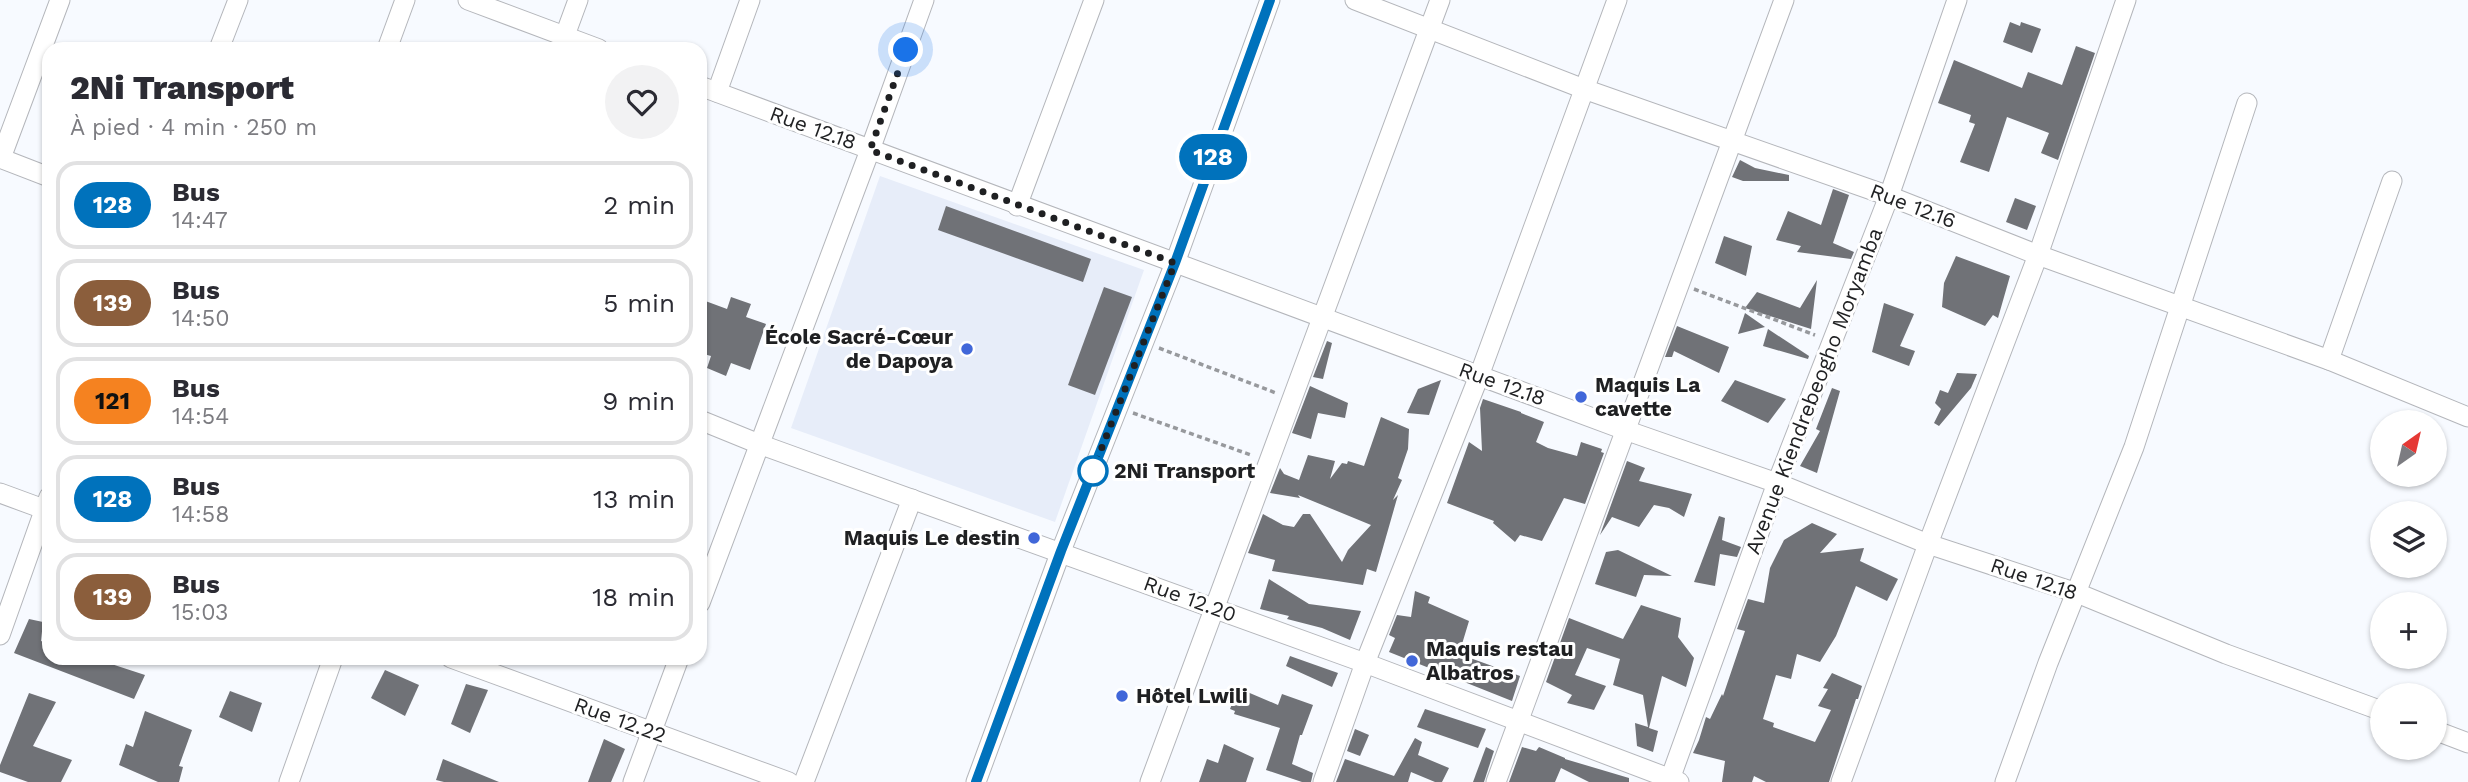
<!DOCTYPE html>
<html lang="fr">
<head>
<meta charset="utf-8">
<style>
  :root { --surface:#fff; --page:#f2f2f3; --text:#2b2b33; --muted:#7c7c81; --line:#e1e1e2 }
  body { margin:0; font-family:"Work Sans",sans-serif; background:var(--page); color:var(--text); height:100vh; display:flex; flex-direction:column; font-size:26px; white-space:nowrap }
  * { box-sizing:border-box; margin:0 }
  p { font-size:23px; color:var(--muted) }
  .icon { flex:none; width:38px; height:38px; fill:none; stroke:currentColor; stroke-width:2; stroke-linecap:round; stroke-linejoin:round }
  .map { position:relative; flex:1; overflow:hidden }
  .side { position:absolute; left:42px; top:42px; width:665px; height:623px; display:flex; flex-direction:column; background:var(--surface); border-radius:21px; box-shadow:0 2px 5px #0004 }
  .side>* { flex:none }
  .badge { padding:0 14px; border-radius:23px; font-size:24px; line-height:46px }
  .needle { width:46px; rotate:34deg }
  .tools { position:absolute; left:2370px; top:410px; display:grid; gap:14px }
  .tools a { display:grid; place-items:center; width:77px; height:77px; border-radius:50%; background:var(--surface); box-shadow:0 2px 5px #0004; font-size:35px }
  .you { position:absolute; width:35px; height:35px; margin:-18px; border:5px solid #fff; border-radius:50%; background:#1a73e8; box-shadow:0 0 0 10px #1a73e833 }
  .map>.badge { position:absolute; translate:-50% -50%; box-shadow:0 0 0 4px #fff }
  .round { display:grid; place-items:center; flex:none; width:74px; height:74px; border-radius:37px; background:var(--page) }
  .head { display:flex; align-items:center; justify-content:space-between; height:119px; padding:0 28px }
  h1 { font-size:33px; font-weight:800; line-height:52px }
  ul { padding:0; list-style:none }
  li { display:flex; align-items:center; gap:21px; height:88px; margin:0 14px 10px; padding:0 14px; border:4px solid var(--line); border-radius:21px }
  li div { flex:1 }
  li b { display:block; font-size:26px }
  li em { font-style:normal }
  li .badge { min-width:77px; font-weight:700; text-align:center }
  .map>svg:first-child { display:block }
</style>
</head>
<body>
<div class="map">
<svg width="2468" height="782" viewBox="0 0 2468 782">
  <rect width="100%" height="100%" fill="#f7faff"/>
  <polygon fill="#e7edf9" points="880,176 1144,270 1055,522 791,428"/>
  <g fill="#707277">
    <polygon points="2010,22 2020,26 2021,22 2041,29 2032,53 2003,42"/>
    <polygon points="2076,46 2095,53 2058,160 2041,153 2049,133 2007,117 1989,172 1960,162 1975,124 1969,122 1971,115 1938,103 1954,60 2022,88 2028,72 2062,85"/>
    <polygon points="1740,160 1755,168 1789,175 1789,181 1743,181 1732,177"/>
    <polygon points="1833,189 1849,195 1833,243 1854,252 1851,259 1797,252 1801,246 1776,240 1788,211 1821,225"/>
    <polygon points="2015,198 2036,206 2027,230 2006,222"/>
    <polygon points="946,206 1091,259 1083,282 938,230"/>
    <polygon points="1724,236 1752,246 1746,276 1715,263"/>
    <polygon points="1956,256 2010,276 1998,318 1993,315 1985,326 1942,307 1944,283"/>
    <polygon points="1817,280 1811,329 1745,308 1757,292 1800,308"/>
    <polygon points="1104,287 1132,297 1095,395 1068,385"/>
    <polygon points="731,297 751,304 746,317 766,324 750,370 731,363 726,376 707,368 711,356 700,353 700,299 727,309"/>
    <polygon points="1884,303 1914,314 1900,346 1915,351 1909,366 1872,352"/>
    <polygon points="1745,313 1765,327 1738,334"/>
    <polygon points="1677,326 1729,347 1719,373 1674,351 1672,357 1665,357"/>
    <polygon points="1768,329 1809,356 1808,359 1763,346"/>
    <polygon points="1327,341 1332,343 1323,379 1313,377"/>
    <polygon points="1957,373 1977,374 1971,388 1939,426 1934,423 1941,409 1935,403 1940,390 1948,393"/>
    <polygon points="1441,380 1429,415 1407,413 1418,389"/>
    <polygon points="1735,380 1786,399 1768,423 1721,401"/>
    <polygon points="1310,386 1348,403 1345,418 1318,413 1311,439 1292,433"/>
    <polygon points="1832,388 1840,391 1817,473 1800,466 1820,431 1816,429"/>
    <polygon points="1483,399 1521,412 1521,413 1544,422 1536,442 1548,448 1577,456 1581,442 1602,449 1601,452 1604,453 1585,504 1564,498 1542,541 1520,535 1515,542 1493,523 1494,521 1447,503 1469,442 1482,451 1480,408"/>
    <polygon points="1381,417 1409,429 1408,449 1398,478 1402,480 1393,500 1398,495 1376,572 1367,569 1363,585 1272,571 1275,560 1248,553 1263,514 1283,525 1294,527 1303,514 1310,514 1342,562 1348,550 1371,525 1298,495 1300,498 1270,493 1280,468 1284,474 1299,480 1308,455 1335,461 1330,479 1342,463 1347,464 1348,461 1364,466"/>
    <polygon points="1627,461 1645,468 1639,481 1692,494 1684,517 1669,508 1654,505 1639,527 1612,517 1600,535"/>
    <polygon points="1719,516 1725,518 1722,540 1741,547 1737,557 1720,554 1715,586 1694,582"/>
    <polygon points="1812,523 1837,534 1820,553 1864,548 1860,561 1898,579 1887,601 1856,586 1836,636 1820,662 1797,654 1791,679 1776,675 1763,719 1774,723 1773,727 1815,742 1831,710 1818,706 1828,689 1823,688 1832,673 1862,686 1858,699 1856,699 1829,782 1766,782 1754,776 1752,782 1722,782 1725,761 1693,753 1699,740 1706,717 1710,719 1722,694 1723,696 1745,631 1737,629 1748,599 1764,603 1770,568 1784,540"/>
    <polygon points="1618,550 1672,576 1644,575 1636,597 1595,584 1606,552"/>
    <polygon points="1269,579 1309,604 1361,611 1350,640 1322,628 1287,619 1289,616 1260,609"/>
    <polygon points="1415,591 1430,597 1428,603 1469,621 1459,654 1520,676 1512,701 1389,652 1395,638 1389,635 1397,615 1411,617"/>
    <polygon points="1641,605 1681,618 1678,637 1694,658 1686,687 1662,676 1649,728 1658,731 1653,752 1637,746 1635,723 1648,727 1643,695 1613,685 1620,659 1587,648 1575,675 1606,686 1594,710 1567,703 1572,695 1546,682 1569,618 1623,639"/>
    <polygon points="29,619 43,622 41,641 49,644 49,658 93,658 145,675 134,699 14,653"/>
    <polygon points="1290,656 1338,673 1332,687 1286,666"/>
    <polygon points="385,670 419,685 405,716 371,698"/>
    <polygon points="466,684 488,690 470,733 451,724"/>
    <polygon points="1238,688 1278,705 1282,694 1313,705 1302,735 1300,735 1292,764 1313,773 1311,782 1302,782 1266,770 1280,728 1234,714 1235,711 1230,709"/>
    <polygon points="230,691 262,703 252,732 219,717"/>
    <polygon points="29,693 56,702 33,746 72,760 61,782 28,782 0,772 0,765"/>
    <polygon points="1425,709 1486,729 1478,748 1417,727"/>
    <polygon points="145,711 192,730 179,766 183,767 179,782 158,782 119,765 126,744 133,747"/>
    <polygon points="1355,729 1369,735 1360,756 1347,751"/>
    <polygon points="1415,738 1422,742 1418,755 1449,768 1442,782 1435,782 1411,772 1408,782 1336,782 1345,759 1394,776"/>
    <polygon points="604,739 625,749 611,782 588,782"/>
    <polygon points="1224,744 1254,758 1246,782 1199,782 1207,759 1218,763"/>
    <polygon points="1486,747 1494,751 1484,782 1473,782"/>
    <polygon points="1522,747 1536,751 1539,747 1565,758 1565,759 1629,778 1629,782 1589,782 1561,768 1555,782 1509,782"/>
    <polygon points="443,759 499,782 444,782 436,780"/>
  </g>
  <g fill="none" stroke-linecap="round" stroke-linejoin="round">
    <g stroke="#b4b6bb" stroke-width="21">
      <g id="minor">
        <polyline points="468,0 599,49"/>
        <polyline points="1355,0 1584,89 1889,196 2038,255 2329,360 2468,417"/>
        <polyline points="219,49 238,0"/>
        <polyline points="387,49 405,0"/>
        <polyline points="560,49 578,0"/>
        <polyline points="700,86 1625,430 1777,483 1928,544 2077,593 2226,654 2382,711"/>
        <polyline points="717,92 750,0"/>
        <polyline points="0,158 49,177"/>
        <polyline points="1,158 60,0"/>
        <polyline points="1017,206 1094,0"/>
        <polyline points="2329,360 2392,181"/>
        <polyline points="700,420 759,444 1365,663 1679,782"/>
        <polyline points="0,493 49,511"/>
        <polyline points="700,603 870,150 924,0"/>
        <polyline points="0,635 49,497"/>
        <polyline points="451,658 789,782"/>
        <polyline points="2434,730 2468,743"/>
        <polyline points="289,782 333,658"/>
        <polyline points="633,782 679,658"/>
        <polyline points="804,782 912,499"/>
        <polyline points="976,782 1061,551 1175,263 1270,0"/>
        <polyline points="1150,782 1440,0"/>
        <polyline points="1323,782 1365,663 1479,376 1617,0"/>
        <polyline points="1496,782 1784,0"/>
        <polyline points="1669,782 1777,483 1889,196 1957,0"/>
        <polyline points="1841,782 1928,544 2038,255 2126,0"/>
        <polyline points="2005,782 2048,663 2134,447 2247,103"/>
      </g>
    </g>
    <g stroke="#97999d" stroke-width="3.5" stroke-dasharray="5 3.5" stroke-linecap="butt">
      <polyline points="1694,289 1815,335"/>
      <polyline points="1159,348 1276,393"/>
      <polyline points="1133,413 1251,455"/>
    </g>
    <use href="#minor" stroke="#fff" stroke-width="19"/>
  </g>
  <g fill="none" stroke-linecap="round" stroke-linejoin="round">
    <g stroke="#fff" stroke-width="16">
      <polyline id="line" points="976,782 1061,551 1175,263 1270,0"/>
    </g>
    <use href="#line" stroke="#0072bc" stroke-width="10"/>
    <polyline stroke="#1f2022" stroke-width="7" stroke-dasharray="0 12.6" points="906,50 870,150 1175,263 1089,480 1093,471"/>
  </g>
  <g fill="#4167d9" stroke="#fff" stroke-width="2.5">
    <circle cx="967" cy="349" r="7"/>
    <circle cx="1581" cy="397" r="7"/>
    <circle cx="1034" cy="538" r="7"/>
    <circle cx="1412" cy="661" r="7"/>
    <circle cx="1122" cy="696" r="7"/>
  </g>
  <circle fill="#fff" stroke="#0072bc" stroke-width="3.5" cx="1093" cy="471" r="14"/>
  <g text-anchor="middle" stroke-width="6" stroke-linejoin="round" paint-order="stroke">
    <g font-size="21" fill="#1f2022" stroke="#fff">
      <text transform="translate(813 128) rotate(20)" y="7">Rue 12.18</text>
      <text transform="translate(1913 206) rotate(21)" y="7">Rue 12.16</text>
      <text transform="translate(1502 384) rotate(20)" y="7">Rue 12.18</text>
      <text transform="translate(1814 391) rotate(-69)" y="7">Avenue Kiendrebeogho Moryamba</text>
      <text transform="translate(2034 579) rotate(19)" y="7">Rue 12.18</text>
      <text transform="translate(1190 599) rotate(20)" y="7">Rue 12.20</text>
      <text transform="translate(620 720) rotate(20)" y="7">Rue 12.22</text>
    </g>
    <g font-size="21" font-weight="bold" fill="#1f2022" stroke="#fff" text-anchor="start">
      <text x="953" y="344" text-anchor="end">École Sacré-Cœur<tspan x="953" dy="24">de Dapoya</tspan></text>
      <text x="1595" y="392">Maquis La<tspan x="1595" dy="24">cavette</tspan></text>
      <text x="1020" y="545" text-anchor="end">Maquis Le destin</text>
      <text x="1426" y="656">Maquis restau<tspan x="1426" dy="24">Albatros</tspan></text>
      <text x="1136" y="703">Hôtel Lwili</text>
    </g>
    <g font-size="21" font-weight="bold" fill="#1f2022" stroke="#fff" text-anchor="start">
      <text x="1114" y="478">2Ni Transport</text>
    </g>
  </g>
</svg>
<div class="tools">
<a><svg class="needle" viewBox="-14 -14 28 28"><path d="M0-13l5 13h-10z" fill="#e53935"/><path d="M0 13l5-13h-10z" fill="#7c7c81"/></svg></a>
<a><svg class="icon" aria-label="layers" viewBox="0 0 24 24"><path d="M12 4l9 5-9 5-9-5zM3 14l9 5 9-5"/></svg></a>
<a>+</a>
<a>−</a>
</div>
<div class="you" style="left:906px;top:50px"></div>
<b class="badge" style="left:1213px;top:157px;background:#0072bc;color:#fff">128</b>
<section class="side">
<div class="head"><div><h1>2Ni Transport</h1><p>À pied · 4 min · 250 m</p></div><a class="round"><svg class="icon" aria-label="heart" viewBox="0 0 24 24"><path d="M12 20l-8-8c-3-5 5-10 8-4 3-6 11-1 8 4z"/></svg></a></div>
<ul>
<li><span class="badge" style="background:#0072bc;color:#fff">128</span><div><b>Bus</b><p>14:47</p></div><em>2 min</em></li>
<li><span class="badge" style="background:#8b5e3c;color:#fff">139</span><div><b>Bus</b><p>14:50</p></div><em>5 min</em></li>
<li><span class="badge" style="background:#f58220;color:#111">121</span><div><b>Bus</b><p>14:54</p></div><em>9 min</em></li>
<li><span class="badge" style="background:#0072bc;color:#fff">128</span><div><b>Bus</b><p>14:58</p></div><em>13 min</em></li>
<li><span class="badge" style="background:#8b5e3c;color:#fff">139</span><div><b>Bus</b><p>15:03</p></div><em>18 min</em></li>
</ul>
</section>
</div>
</body>
</html>
